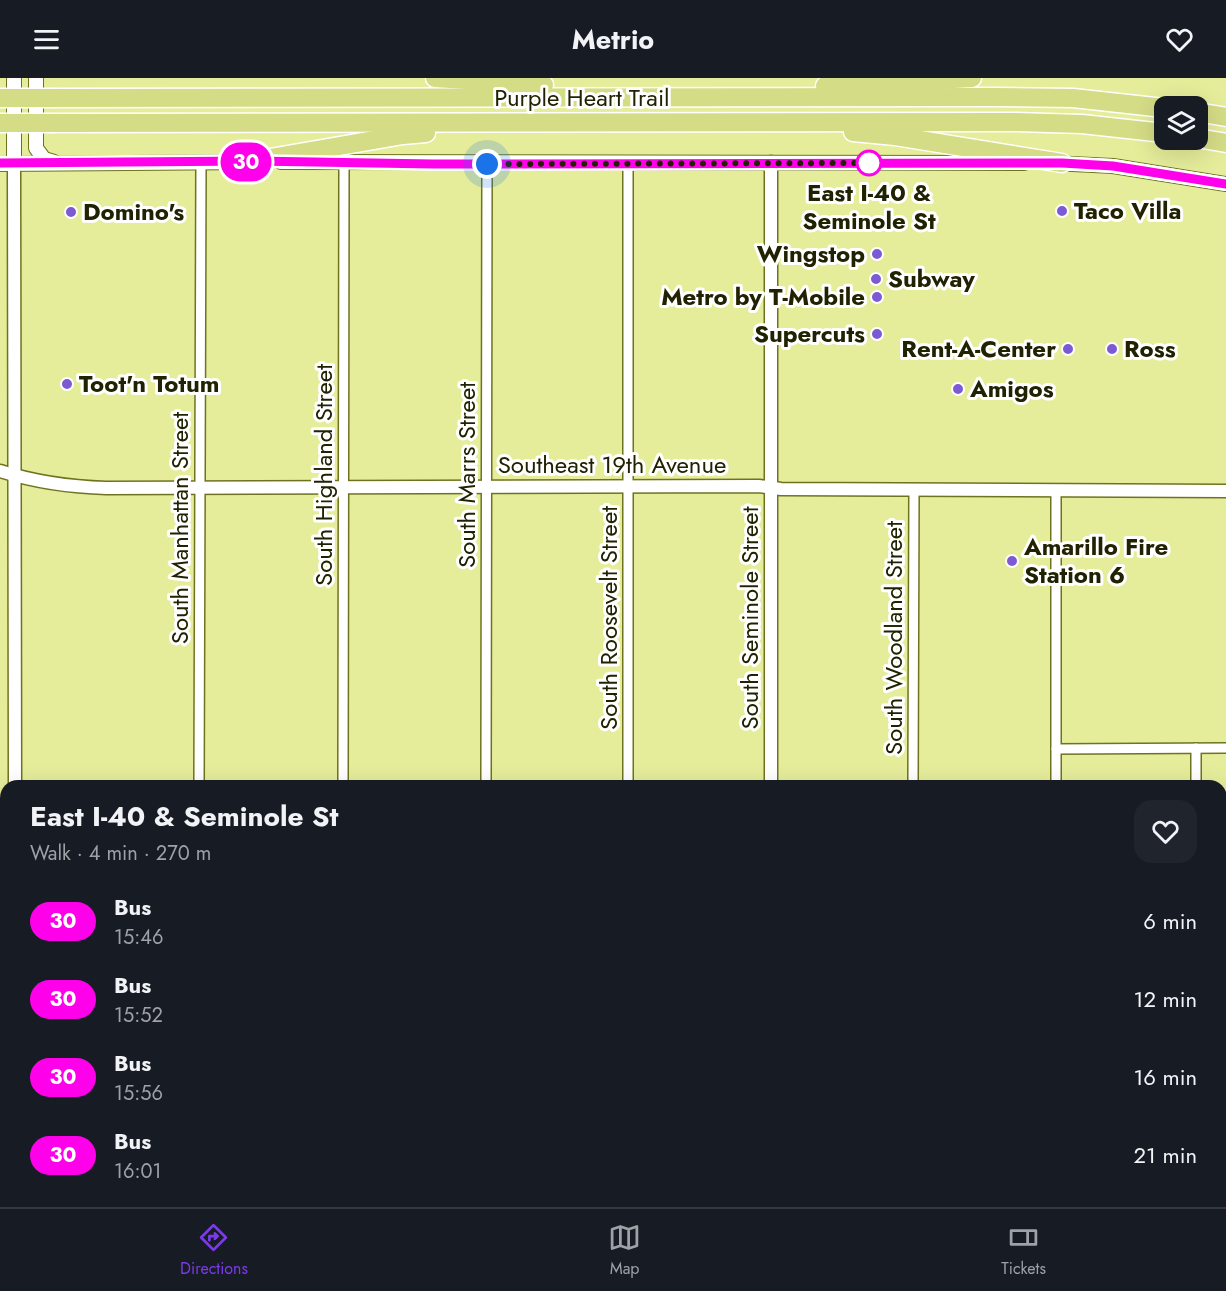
<!DOCTYPE html>
<html lang="en">
<head>
<meta charset="utf-8">
<style>
  :root { --surface:#171b24; --page:#20242c; --text:#f1f3f6; --muted:#9ea1a6; --line:#363941; --accent:#7c3aed }
  body { margin:0; font-family:Jost,sans-serif; background:var(--page); color:var(--text); height:100vh; display:flex; flex-direction:column; font-size:22px; white-space:nowrap }
  * { box-sizing:border-box; margin:0 }
  p { font-size:20px; color:var(--muted) }
  .icon { flex:none; width:33px; height:33px; fill:none; stroke:currentColor; stroke-width:2; stroke-linecap:round; stroke-linejoin:round }
  .map { position:relative; flex:1; overflow:hidden }
  .details { position:absolute; left:0px; top:702px; width:1227px; height:428px; display:flex; flex-direction:column; background:var(--surface); border-radius:18px 18px 0 0; box-shadow:0 6px 24px #0002 }
  .details>* { flex:none }
  .badge { padding:0 12px; border-radius:20px; font-size:21px; line-height:39px }
  .tools { position:absolute; left:1154px; top:18px; display:grid; gap:12px }
  .tools a { display:grid; place-items:center; width:54px; height:54px; border-radius:12px; background:var(--surface); box-shadow:0 6px 24px #0002; font-size:30px }
  .you { position:absolute; width:30px; height:30px; margin:-15px; border:4px solid #fff; border-radius:50%; background:#1a73e8; box-shadow:0 0 0 9px #1a73e833 }
  .map>.badge { position:absolute; translate:-50% -50%; box-shadow:0 0 0 3px #fff }
  .round { display:grid; place-items:center; flex:none; width:63px; height:63px; border-radius:18px; background:var(--page) }
  .head { display:flex; align-items:center; justify-content:space-between; height:102px; padding:0 30px }
  h1 { font-size:28px; font-weight:700; line-height:45px }
  ul { padding:0; list-style:none }
  li { display:flex; align-items:center; gap:18px; height:78px; padding:0 30px }
  li div { flex:1 }
  li b { display:block; font-size:22px }
  li em { font-style:normal }
  li .badge { min-width:66px; font-weight:700; text-align:center }
  header { display:flex; justify-content:space-between; align-items:center; height:78px; padding:0 30px; background:var(--surface); font-size:27px; font-weight:700 }
  .tabs { display:flex; justify-content:space-around; align-items:center; height:84px; border-top:2px solid var(--line); background:var(--surface); font-size:16px; color:var(--muted) }
  .tabs a { display:grid; justify-items:center; gap:3px }
  .tabs .active { color:var(--accent) }
  .map>svg:first-child { display:block }
</style>
</head>
<body>
<header><svg class="icon" aria-label="menu" viewBox="0 0 24 24"><path d="M4 6h16M4 12h16M4 18h16"/></svg>Metrio<svg class="icon" aria-label="heart" viewBox="0 0 24 24"><path d="M12 20l-8-8c-3-5 5-10 8-4 3-6 11-1 8 4z"/></svg></header>
<div class="map">
<svg width="1226" height="1129" viewBox="0 0 1226 1129">
  <rect width="100%" height="100%" fill="#e5ec9a"/>
  <g fill="none" stroke-linecap="round" stroke-linejoin="round">
    <g stroke="#6f7320" stroke-width="12">
      <g id="minor">
        <polyline points="1056,412 1056,708"/>
        <polyline points="1196,670 1196,708"/>
        <polyline points="1056,671 1226,670"/>
        <polyline points="199,708 201,84"/>
        <polyline points="343,708 344,85"/>
        <polyline points="486,708 487,86"/>
        <polyline points="628,708 628,85"/>
        <polyline points="913,708 914,411"/>
        <polyline points="0,804 6,804"/>
        <polyline points="0,1089 6,1089"/>
        <polyline points="1197,1124 1197,1129"/>
        <polyline points="198,1129 198,1124"/>
        <polyline points="343,1129 343,1124"/>
        <polyline points="485,1129 485,1124"/>
        <polyline points="628,1129 628,1124"/>
        <polyline points="912,1129 912,1124"/>
        <polyline points="1055,1129 1055,1124"/>
      </g>
    </g>
    <g stroke="#6f7320" stroke-width="15">
      <g id="tertiary">
        <polyline points="14,85 15,708"/>
        <path d="M0,393C35,404 69,409 106,410L759,408L781,411L1226,413"/>
        <polyline points="771,708 771,84"/>
        <polyline points="17,1124 17,1129"/>
        <polyline points="771,1124 771,1129"/>
      </g>
    </g>
    <g stroke="#6f7320" stroke-width="16">
      <g id="secondary">
        <polyline points="36,0 36,70 44,81 54,84"/>
        <polyline points="281,84 1024,85"/>
        <polyline points="14,85 14,0"/>
        <polyline points="1052,85 1113,88 1226,106"/>
        <polyline points="0,86 262,84"/>
      </g>
    </g>
    <g stroke="#fff" stroke-width="21">
      <g id="motorway">
        <polyline points="435,0 544,7"/>
        <polyline points="825,8 972,0"/>
        <polyline points="55,20 997,19 1073,20 1164,30"/>
        <polyline points="1197,34 1226,39"/>
        <polyline points="54,45 1014,44 1082,46 1164,55"/>
        <polyline points="853,54 895,58 1062,85"/>
        <polyline points="1197,60 1226,65"/>
        <polyline points="253,83 403,57 426,55"/>
      </g>
    </g>
    <use href="#minor" stroke="#fff" stroke-width="9"/>
    <use href="#tertiary" stroke="#fff" stroke-width="12"/>
    <use href="#secondary" stroke="#fff" stroke-width="14"/>
    <use href="#motorway" stroke="#d5dc86" stroke-width="18"/>
    <g stroke="#fff" stroke-width="21" stroke-linecap="butt">
      <g id="motorway-bridge">
        <polyline points="0,20 55,20"/>
        <polyline points="0,45 54,45"/>
      </g>
    </g>
    <use href="#motorway-bridge" stroke="#d5dc86" stroke-width="18"/>
  </g>
  <g fill="none" stroke-linecap="round" stroke-linejoin="round">
    <g stroke="#fff" stroke-width="14">
      <polyline id="line" points="0,85 253,83 433,86 1062,85 1113,88 1226,106"/>
    </g>
    <use href="#line" stroke="#ff00ea" stroke-width="9"/>
    <polyline stroke="#202201" stroke-width="6" stroke-dasharray="0 10.8" points="487,86 869,85"/>
  </g>
  <circle fill="#fff" stroke="#ff00ea" stroke-width="3" cx="869" cy="85" r="12"/>
  <g fill="#7c5ad4" stroke="#fff" stroke-width="2">
    <circle cx="1062" cy="133" r="6"/>
    <circle cx="71" cy="134" r="6"/>
    <circle cx="877" cy="176" r="6"/>
    <circle cx="876" cy="201" r="6"/>
    <circle cx="877" cy="219" r="6"/>
    <circle cx="877" cy="256" r="6"/>
    <circle cx="1068" cy="271" r="6"/>
    <circle cx="1112" cy="271" r="6"/>
    <circle cx="67" cy="306" r="6"/>
    <circle cx="958" cy="311" r="6"/>
    <circle cx="1012" cy="483" r="6"/>
  </g>
  <g text-anchor="middle" stroke-width="6" stroke-linejoin="round" paint-order="stroke">
    <g font-size="24" fill="#202201" stroke="#fff">
      <text x="582" y="28">Purple Heart Trail</text>
      <text x="612" y="395">Southeast 19th Avenue</text>
      <text transform="translate(324 397) rotate(-90)" y="8">South Highland Street</text>
      <text transform="translate(467 397) rotate(-90)" y="8">South Marrs Street</text>
      <text transform="translate(180 450) rotate(-90)" y="8">South Manhattan Street</text>
      <text transform="translate(609 540) rotate(-90)" y="8">South Roosevelt Street</text>
      <text transform="translate(750 540) rotate(-90)" y="8">South Seminole Street</text>
      <text transform="translate(894 560) rotate(-90)" y="8">South Woodland Street</text>
    </g>
    <g font-size="24" font-weight="bold" fill="#202201" stroke="#fff">
      <text x="869" y="123">East I-40 &amp;<tspan x="869" dy="28">Seminole St</tspan></text>
    </g>
    <g font-size="24" font-weight="bold" fill="#202201" stroke="#fff" text-anchor="start">
      <text x="1074" y="141">Taco Villa</text>
      <text x="83" y="142">Domino's</text>
      <text x="865" y="184" text-anchor="end">Wingstop</text>
      <text x="888" y="209">Subway</text>
      <text x="865" y="227" text-anchor="end">Metro by T-Mobile</text>
      <text x="865" y="264" text-anchor="end">Supercuts</text>
      <text x="1056" y="279" text-anchor="end">Rent-A-Center</text>
      <text x="1124" y="279">Ross</text>
      <text x="79" y="314">Toot'n Totum</text>
      <text x="970" y="319">Amigos</text>
      <text x="1024" y="477">Amarillo Fire<tspan x="1024" dy="28">Station 6</tspan></text>
    </g>
  </g>
</svg>
<div class="tools">
<a><svg class="icon" aria-label="layers" viewBox="0 0 24 24"><path d="M12 4l9 5-9 5-9-5zM3 14l9 5 9-5"/></svg></a>
</div>
<div class="you" style="left:487px;top:86px"></div>
<b class="badge" style="left:246px;top:84px;background:#ff00ea;color:#fff">30</b>
<section class="details">
<div class="head"><div><h1>East I-40 &amp; Seminole St</h1><p>Walk · 4 min · 270 m</p></div><a class="round"><svg class="icon" aria-label="heart" viewBox="0 0 24 24"><path d="M12 20l-8-8c-3-5 5-10 8-4 3-6 11-1 8 4z"/></svg></a></div>
<ul>
<li><span class="badge" style="background:#ff00ea;color:#fff">30</span><div><b>Bus</b><p>15:46</p></div><em>6 min</em></li>
<li><span class="badge" style="background:#ff00ea;color:#fff">30</span><div><b>Bus</b><p>15:52</p></div><em>12 min</em></li>
<li><span class="badge" style="background:#ff00ea;color:#fff">30</span><div><b>Bus</b><p>15:56</p></div><em>16 min</em></li>
<li><span class="badge" style="background:#ff00ea;color:#fff">30</span><div><b>Bus</b><p>16:01</p></div><em>21 min</em></li>
</ul>
</section>
</div>
<nav class="tabs">
<a class="active"><svg class="icon" aria-label="directions" viewBox="0 0 24 24"><path d="M12 3l9 9-9 9-9-9zM9 14v-3h6M13 9l2 2-2 2"/></svg>Directions</a>
<a><svg class="icon" aria-label="map" viewBox="0 0 24 24"><path d="M3 6l6-2 6 2 6-2v14l-6 2-6-2-6 2zM9 4v14M15 6v14"/></svg>Map</a>
<a><svg class="icon" aria-label="tickets" viewBox="0 0 24 24"><path d="M3 7h18v10H3zM15 7v10"/></svg>Tickets</a>
</nav>
</body>
</html>
